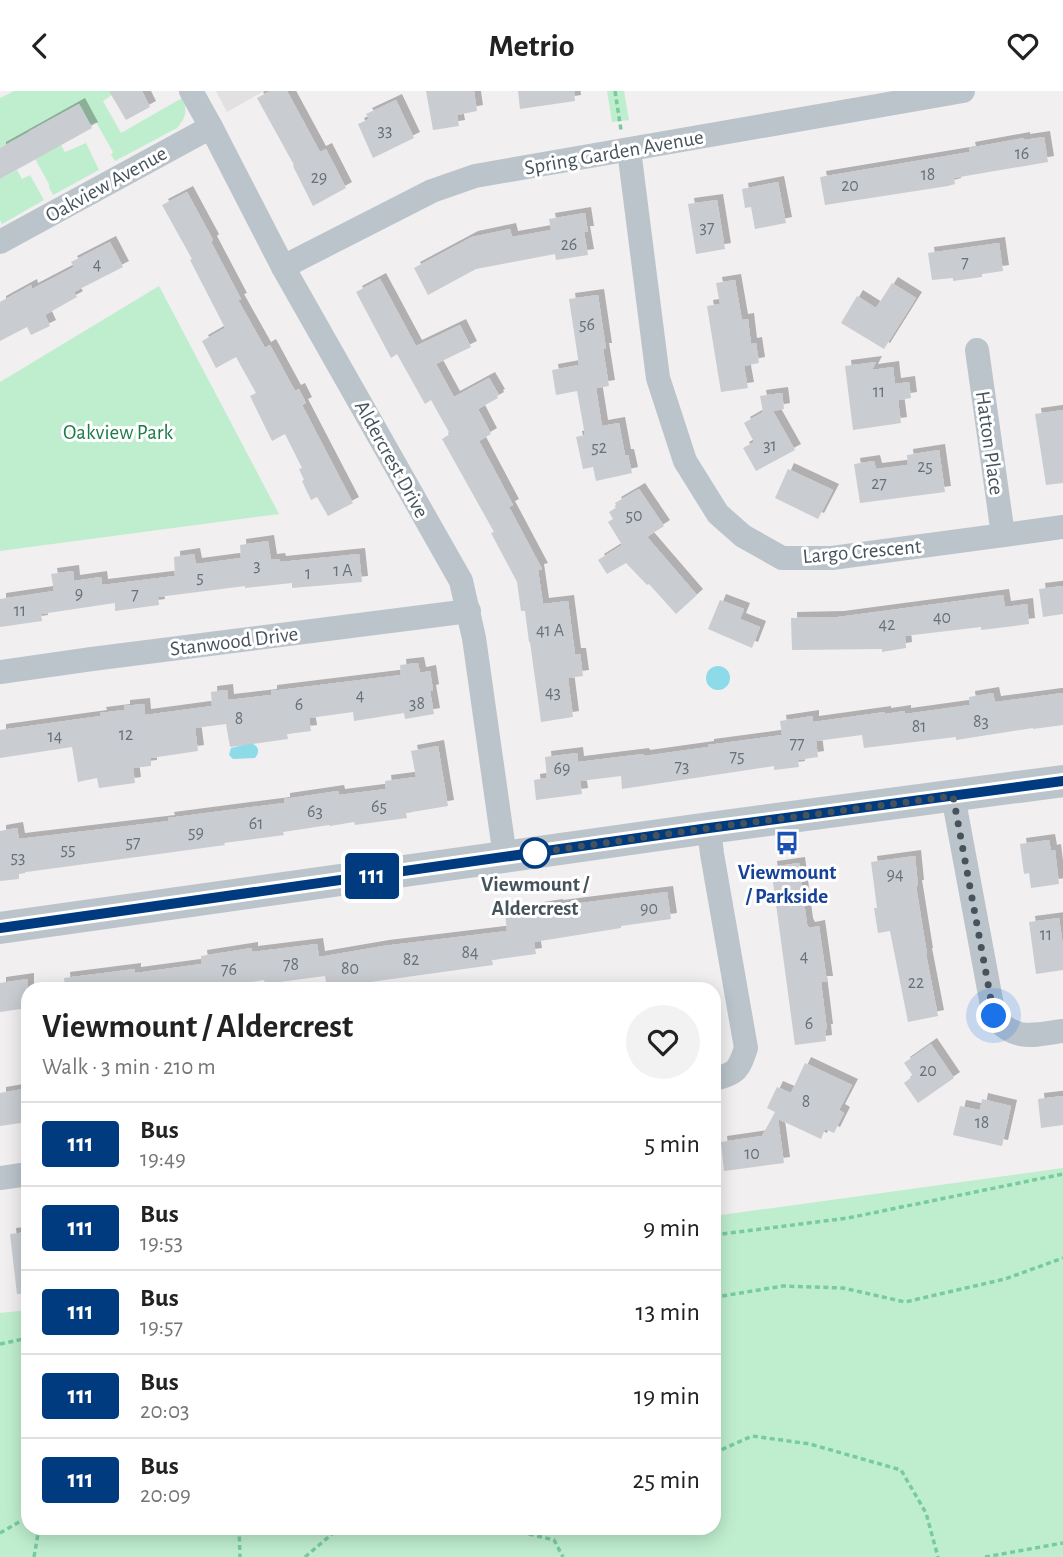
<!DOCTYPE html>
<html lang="en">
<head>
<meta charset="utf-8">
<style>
  :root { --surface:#fff; --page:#f2f2f2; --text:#222; --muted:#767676; --line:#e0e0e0 }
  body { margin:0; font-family:"Alegreya Sans",sans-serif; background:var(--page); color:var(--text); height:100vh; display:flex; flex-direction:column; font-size:26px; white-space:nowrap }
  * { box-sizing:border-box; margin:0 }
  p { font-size:23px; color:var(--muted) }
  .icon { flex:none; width:38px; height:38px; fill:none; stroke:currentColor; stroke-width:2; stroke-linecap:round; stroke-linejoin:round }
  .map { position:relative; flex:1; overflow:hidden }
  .sheet { position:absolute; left:21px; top:891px; width:700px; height:553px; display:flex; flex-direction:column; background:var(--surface); border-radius:21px; box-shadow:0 4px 18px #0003 }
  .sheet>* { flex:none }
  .badge { padding:0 14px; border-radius:5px; font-size:24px; line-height:46px }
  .you { position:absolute; width:35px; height:35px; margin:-18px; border:5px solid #fff; border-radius:50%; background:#1a73e8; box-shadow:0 0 0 10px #1a73e833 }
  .map>.badge { position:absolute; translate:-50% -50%; box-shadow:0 0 0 4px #fff }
  .round { display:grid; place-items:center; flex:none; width:74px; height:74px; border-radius:37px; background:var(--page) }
  .headline { display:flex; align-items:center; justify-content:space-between; height:119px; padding:0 21px }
  h1 { font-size:33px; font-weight:700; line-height:52px }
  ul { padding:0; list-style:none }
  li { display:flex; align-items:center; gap:21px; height:84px; padding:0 21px; border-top:2px solid var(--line) }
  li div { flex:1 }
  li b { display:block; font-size:26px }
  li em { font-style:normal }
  li .badge { min-width:77px; font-weight:700; text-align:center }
  header { display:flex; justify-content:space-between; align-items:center; height:91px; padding:0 21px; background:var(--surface); font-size:32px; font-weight:700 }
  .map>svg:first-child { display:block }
</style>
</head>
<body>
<header><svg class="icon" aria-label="back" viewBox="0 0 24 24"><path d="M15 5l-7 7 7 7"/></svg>Metrio<svg class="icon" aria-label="heart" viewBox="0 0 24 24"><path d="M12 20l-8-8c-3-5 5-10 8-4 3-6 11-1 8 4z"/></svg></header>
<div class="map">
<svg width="1063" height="1466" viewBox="0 0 1063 1466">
  <defs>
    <filter id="shadow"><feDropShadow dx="6" dy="-6" stdDeviation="0" flood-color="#0004"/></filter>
  </defs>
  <rect width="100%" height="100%" fill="#f1efef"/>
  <polygon fill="#e2e0e1" points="216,0 264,0 227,21"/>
  <g fill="#bfeecf">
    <path d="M14,0H109L112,4L103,10L121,42L182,7C188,19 186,27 177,37L115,70L111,64L113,61L96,31L90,33L79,13L28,40L41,64L61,54L65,61L86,52L99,79L53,104L49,96V93L34,66L16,48L0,57V7Z"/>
    <polygon points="607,0 624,0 629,29 612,31"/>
    <polygon points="17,79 22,88 30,84 44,109 2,133 0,129 0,88"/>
    <polygon points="159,195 279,423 0,460 0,291"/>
    <polygon points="1063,1077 1063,1466 0,1466 0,1222 28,1219 28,1437 714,1437 714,1125"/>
  </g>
  <g fill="#8ddae9">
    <circle cx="718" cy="587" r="12"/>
    <path d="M251,652C258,655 261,660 255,667L233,668L229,664L231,657Z"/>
  </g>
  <g fill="#c9ccd1" filter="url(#shadow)">
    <polygon points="109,0 142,0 150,16 126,29"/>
    <polygon points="270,0 287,0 320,61 326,58 346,97 313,115 293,75 294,74 257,7"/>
    <polygon points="426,0 474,0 477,20 457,24 459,35 433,39"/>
    <polygon points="518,0 574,0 575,10 520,18"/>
    <polygon points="396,9 414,47 373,67 358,33 369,28 366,23"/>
    <polygon points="79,13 92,37 0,88 0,57"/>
    <polygon points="1044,46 1048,71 954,87 955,93 948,95 825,114 820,86 970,61 969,57 1024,47 1024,49"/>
    <polygon points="778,91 786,132 755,138 751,116 745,117 742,98"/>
    <polygon points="187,101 213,149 211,151 241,208 238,209 265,257 270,254 295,300 299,298 306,312 302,314 353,412 328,425 317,406 311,409 302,390 304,389 299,378 302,377 285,343 272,350 250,305 256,302 236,266 216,277 202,250 225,237 190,169 192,168 162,114"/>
    <polygon points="717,109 725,158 696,163 688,113"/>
    <polygon points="585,122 588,141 584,141 588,164 556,169 555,163 476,178 428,204 414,177 472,146 510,138 512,146 551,139 549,128"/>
    <polygon points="110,151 123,176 74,201 77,206 45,224 50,235 31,244 27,236 0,250 0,211 31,194 32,198 74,176 71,171"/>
    <polygon points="999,152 1003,180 982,183 982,186 953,190 953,187 932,189 928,162"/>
    <polygon points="380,188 416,255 460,234 471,256 436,273 454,306 489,287 499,304 497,305 498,307 478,318 491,343 479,350 513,414 509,416 542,478 538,479 543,513 568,510 575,563 580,563 583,585 568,587 573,626 541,631 530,551 529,551 525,520 521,520 517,491 491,442 494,441 442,348 450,343 431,309 425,313 397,263 391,267 356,201"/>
    <polygon points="735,189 742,229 748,228 751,253 756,252 759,272 744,275 748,297 721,301 707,215 720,213 716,192"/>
    <polygon points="892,192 916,207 884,258 841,232 857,205 876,217"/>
    <polygon points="598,204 606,258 603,258 609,295 596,297 602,335 619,332 625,364 628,364 632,382 596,390 593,376 583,378 576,346 585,344 577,300 556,304 552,279 579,274 569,208"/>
    <polygon points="876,271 872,279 893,276 895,293 909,291 911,307 898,309 901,332 853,339 845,275"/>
    <polygon points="782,302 784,318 773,320 795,359 756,380 743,357 754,351 744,332 763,321 760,305"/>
    <polygon points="1063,319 1063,392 1046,394 1035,323"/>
    <polygon points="939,359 945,401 860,412 854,373 874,370 876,378 908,374 907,364"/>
    <polygon points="788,378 833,399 818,428 775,407"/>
    <polygon points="639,398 664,435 647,446 697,504 676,523 649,493 647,494 626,472 607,483 598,469 622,454 608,431 613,428 609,421 617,416 615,412"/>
    <polygon points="268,450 271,469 279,468 280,471 359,463 362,491 292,497 292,492 245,497 245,495 158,506 159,514 115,520 115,512 41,523 42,530 0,536 0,508 54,500 51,483 73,480 74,490 101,486 102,494 175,485 174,466 194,463 196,473 241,467 240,454"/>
    <polygon points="1063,495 1063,523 1043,526 1039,498"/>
    <polygon points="1003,504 1005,516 1027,513 1029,533 981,539 981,536 905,545 906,557 882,561 882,558 792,559 791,527 838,526"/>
    <polygon points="720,509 744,518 740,528 760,536 752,557 708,538"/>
    <polygon points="418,572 420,582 430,580 433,599 430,600 434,623 405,628 404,622 354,630 353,621 309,627 311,640 287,643 288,648 230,656 226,633 195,637 198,660 151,667 151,675 133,677 135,692 99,697 97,687 78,691 72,656 0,667 0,639 101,625 100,622 124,619 124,615 144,613 145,624 212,615 211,601 227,599 228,609 271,604 271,600 401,584 400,574"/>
    <polygon points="993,602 995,611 1063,602 1063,634 1033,638 1033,637 956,649 956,646 864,657 862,644 816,650 818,666 798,669 799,676 774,679 774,675 622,698 621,685 580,690 582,703 536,709 534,689 547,687 545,666 577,662 578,671 643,663 644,665 708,656 708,654 782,644 780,630 813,625 813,631 885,621 885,623 905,620 905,623 970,614 969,606"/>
    <polygon points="438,655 448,715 406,722 407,727 355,734 354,731 330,735 329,734 283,741 284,744 224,752 225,754 19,782 19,788 0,790 0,740 17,737 19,748 169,730 168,727 284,712 284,708 338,700 339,704 386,698 385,690 416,686 411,660"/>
    <polygon points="1049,749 1051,760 1055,759 1059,793 1031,797 1029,782 1024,783 1020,753"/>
    <polygon points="915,765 918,795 916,795 927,863 926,863 938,925 908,931 890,840 878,842 874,817 877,817 871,771"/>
    <polygon points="799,772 807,833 809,837 819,835 827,891 821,891 827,939 825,939 826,950 795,954 771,776"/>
    <polygon points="667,801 671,828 621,835 621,837 534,851 536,863 492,869 493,874 327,897 325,885 265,893 264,889 206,898 65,898 64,887 135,878 135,882 202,873 201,865 252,857 252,861 317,853 319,866 383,855 507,840 505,822 557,814 557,815"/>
    <polygon points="1059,827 1063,855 1063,879 1036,883 1029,831"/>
    <polygon points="28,888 28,917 0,921 0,892"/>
    <polygon points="931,953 954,987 918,1012 904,992 913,985 904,972"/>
    <polygon points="805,972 852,994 839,1019 844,1022 834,1042 825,1038 821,1048 778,1028 784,1072 724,1080 721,1051 762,1045 775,1021 767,1017 777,996 791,1002"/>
    <polygon points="23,998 28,1031 0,1035 0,1002"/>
    <polygon points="1063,1005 1063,1034 1041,1037 1038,1008"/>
    <polygon points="982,1008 1011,1015 1002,1055 953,1044 960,1015 980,1019"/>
    <polygon points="28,1141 28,1202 17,1203 10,1143"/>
  </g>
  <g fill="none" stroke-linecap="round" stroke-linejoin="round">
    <g stroke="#77cb9e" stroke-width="3.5" stroke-dasharray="5 3.5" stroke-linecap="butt">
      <polyline points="615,0 621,39"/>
      <polyline points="714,1144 848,1127 1063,1083"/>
      <polyline points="714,1205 716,1206 783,1195 843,1197 905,1211 1005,1188 1063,1167"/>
      <polyline points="0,1253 28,1247"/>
      <polyline points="714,1362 752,1345 810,1353 901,1379 926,1422 938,1466"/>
      <polyline points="239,1437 240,1466"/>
      <polyline points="504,1437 554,1449 563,1466"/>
      <polyline points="0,1442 28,1426"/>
      <polyline points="34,1466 39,1437"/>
      <polyline points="305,1466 339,1437"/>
      <polyline points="985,1466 1063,1452"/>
    </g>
    <g stroke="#bbc4cb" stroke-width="24">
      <polyline points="191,0 211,36 283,176 461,490 474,547 505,766"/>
      <polyline points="629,59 658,287 685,370 718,423 743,445 782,467 832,467 1063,436"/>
      <polyline points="0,151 211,36"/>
      <polyline points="283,176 432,100 475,85 963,0"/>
      <polyline points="977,259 1003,444"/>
      <polyline points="0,581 92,568 469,520"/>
      <path d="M953,705L994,925C1014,951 1034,944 1063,940"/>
      <path d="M709,737L712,763L746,957C739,978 737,983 714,988"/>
      <polyline points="0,1087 28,1083"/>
    </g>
    <polyline stroke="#bbc4cb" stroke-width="32" points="0,837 709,737 1063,690"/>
  </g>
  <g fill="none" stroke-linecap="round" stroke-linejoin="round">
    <g stroke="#fff" stroke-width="16">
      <polyline id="line" points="0,837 709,737 1063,690"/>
    </g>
    <use href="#line" stroke="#003b80" stroke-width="10"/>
    <polyline stroke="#47535c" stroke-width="7" stroke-dasharray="0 12.6" points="535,762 527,763 709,737 953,705 994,925"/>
  </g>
  <defs>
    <g id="bus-bare" transform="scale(1.89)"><path d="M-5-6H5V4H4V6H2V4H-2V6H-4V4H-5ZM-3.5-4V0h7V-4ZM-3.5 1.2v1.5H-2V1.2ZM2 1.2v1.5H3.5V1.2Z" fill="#1a4fb4" stroke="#fff" stroke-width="2.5" paint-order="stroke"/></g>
  </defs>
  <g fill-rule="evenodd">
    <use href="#bus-bare" x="787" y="752"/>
  </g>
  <circle fill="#fff" stroke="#003b80" stroke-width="3.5" cx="535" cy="762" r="14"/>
  <g text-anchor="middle" stroke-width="6" stroke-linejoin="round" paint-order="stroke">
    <g font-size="18" fill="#687179">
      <text x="385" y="45">33</text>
      <text x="1022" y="68">16</text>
      <text x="928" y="89">18</text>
      <text x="319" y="92">29</text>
      <text x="850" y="100">20</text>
      <text x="707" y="142">37</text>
      <text x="569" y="159">26</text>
      <text x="965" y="177">7</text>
      <text x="97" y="179">4</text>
      <text x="587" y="239">56</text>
      <text x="879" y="306">11</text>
      <text x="770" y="360">31</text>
      <text x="599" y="362">52</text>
      <text x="925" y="381">25</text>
      <text x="879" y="398">27</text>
      <text x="634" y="430">50</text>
      <text x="257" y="480">3</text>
      <text x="343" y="485">1 A</text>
      <text x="308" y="488">1</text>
      <text x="200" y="492">5</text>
      <text x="79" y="508">9</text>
      <text x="135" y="509">7</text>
      <text x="20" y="525">11</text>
      <text x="942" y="532">40</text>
      <text x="887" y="539">42</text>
      <text x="550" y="545">41 A</text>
      <text x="553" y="607">43</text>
      <text x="360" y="610">4</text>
      <text x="417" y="618">38</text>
      <text x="299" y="619">6</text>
      <text x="239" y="633">8</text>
      <text x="981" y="636">83</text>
      <text x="919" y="641">81</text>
      <text x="126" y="649">12</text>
      <text x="55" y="651">14</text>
      <text x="797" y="658">77</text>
      <text x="737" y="671">75</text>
      <text x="682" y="681">73</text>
      <text x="562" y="683">69</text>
      <text x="379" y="721">65</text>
      <text x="315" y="726">63</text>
      <text x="256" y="738">61</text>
      <text x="196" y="747">59</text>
      <text x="133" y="757">57</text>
      <text x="68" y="764">55</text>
      <text x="18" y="772">53</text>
      <text x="895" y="789">94</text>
      <text x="649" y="823">90</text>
      <text x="1046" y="849">11</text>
      <text x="470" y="867">84</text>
      <text x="804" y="871">4</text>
      <text x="411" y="874">82</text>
      <text x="291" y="879">78</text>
      <text x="350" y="883">80</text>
      <text x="229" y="884">76</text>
      <text x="916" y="897">22</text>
      <text x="809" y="938">6</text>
      <text x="928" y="985">20</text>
      <text x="806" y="1016">8</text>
      <text x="982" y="1037">18</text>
      <text x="752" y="1068">10</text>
    </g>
    <g font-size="21" fill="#47535c" stroke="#fff">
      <text transform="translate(614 61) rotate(-10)" y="7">Spring Garden Avenue</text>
      <text transform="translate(106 93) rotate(-29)" y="7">Oakview Avenue</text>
      <text transform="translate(990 352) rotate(82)" y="7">Hatton Place</text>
      <text transform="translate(392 368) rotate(61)" y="7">Aldercrest Drive</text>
      <text transform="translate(862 460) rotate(-5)" y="7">Largo Crescent</text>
      <text transform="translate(234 550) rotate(-7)" y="7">Stanwood Drive</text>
    </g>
    <g font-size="21" fill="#1a7c47" stroke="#fff">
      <text x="118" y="348">Oakview Park</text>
    </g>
    <g font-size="21" font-weight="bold" fill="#164399" stroke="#fff">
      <text x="787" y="788">Viewmount<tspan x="787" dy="24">/ Parkside</tspan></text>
    </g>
    <g font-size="21" font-weight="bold" fill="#47535c" stroke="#fff">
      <text x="535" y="800">Viewmount /<tspan x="535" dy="24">Aldercrest</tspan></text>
    </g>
  </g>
</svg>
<div class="you" style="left:994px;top:925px"></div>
<b class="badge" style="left:372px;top:785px;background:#003b80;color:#fff">111</b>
<section class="sheet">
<div class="headline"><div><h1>Viewmount / Aldercrest</h1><p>Walk · 3 min · 210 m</p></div><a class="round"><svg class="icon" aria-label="heart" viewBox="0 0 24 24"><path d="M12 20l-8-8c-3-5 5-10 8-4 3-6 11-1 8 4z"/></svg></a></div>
<ul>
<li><span class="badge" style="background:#003b80;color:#fff">111</span><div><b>Bus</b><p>19:49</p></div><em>5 min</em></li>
<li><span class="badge" style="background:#003b80;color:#fff">111</span><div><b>Bus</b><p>19:53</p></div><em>9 min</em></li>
<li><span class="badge" style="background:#003b80;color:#fff">111</span><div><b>Bus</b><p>19:57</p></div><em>13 min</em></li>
<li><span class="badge" style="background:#003b80;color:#fff">111</span><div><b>Bus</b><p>20:03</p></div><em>19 min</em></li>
<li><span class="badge" style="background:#003b80;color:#fff">111</span><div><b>Bus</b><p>20:09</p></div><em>25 min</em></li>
</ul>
</section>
</div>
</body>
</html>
